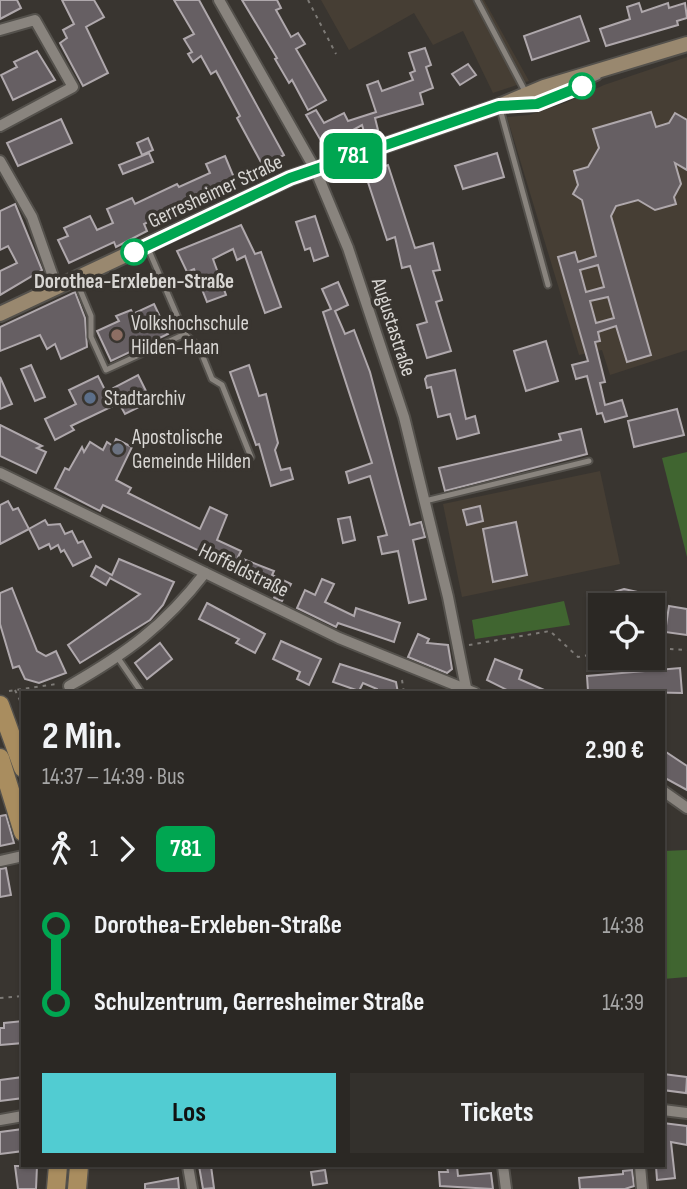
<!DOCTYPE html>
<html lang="de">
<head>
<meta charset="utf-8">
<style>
  :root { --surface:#2b2824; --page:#33302c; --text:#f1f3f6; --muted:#a6a6a6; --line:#474441; --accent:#51ccd2 }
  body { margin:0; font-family:"Sofia Sans Condensed",sans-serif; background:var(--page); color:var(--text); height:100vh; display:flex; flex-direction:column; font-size:26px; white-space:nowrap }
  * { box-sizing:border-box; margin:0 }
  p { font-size:23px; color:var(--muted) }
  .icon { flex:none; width:38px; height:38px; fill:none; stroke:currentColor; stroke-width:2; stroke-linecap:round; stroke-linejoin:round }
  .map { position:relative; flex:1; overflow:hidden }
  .drawer { position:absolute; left:21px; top:691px; width:644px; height:476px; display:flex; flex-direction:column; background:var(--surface); border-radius:0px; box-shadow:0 2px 5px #0004,0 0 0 2px var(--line) }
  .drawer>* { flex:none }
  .badge { padding:0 14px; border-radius:10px; font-size:24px; line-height:46px }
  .buttons { position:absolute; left:588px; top:593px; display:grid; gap:14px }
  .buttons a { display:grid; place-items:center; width:77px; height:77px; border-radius:0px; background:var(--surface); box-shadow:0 2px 5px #0004,0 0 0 2px var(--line); font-size:35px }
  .map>.badge { position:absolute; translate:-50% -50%; box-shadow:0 0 0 4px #fff }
  .legs { display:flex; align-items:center; gap:10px; height:77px; padding:0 21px; font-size:23px }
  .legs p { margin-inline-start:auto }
  .overview { display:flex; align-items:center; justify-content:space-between; height:119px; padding:0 21px }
  h1 { font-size:38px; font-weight:700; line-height:52px }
  .action { display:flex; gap:14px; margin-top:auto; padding:14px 21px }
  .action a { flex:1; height:80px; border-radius:0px; background:var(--accent); color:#111; font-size:28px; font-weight:700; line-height:80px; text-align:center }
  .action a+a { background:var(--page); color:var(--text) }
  ul { padding:0 21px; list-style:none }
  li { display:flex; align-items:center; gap:24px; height:77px; font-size:26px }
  li i { display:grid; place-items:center; width:10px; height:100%; margin:0 9px; background:currentColor }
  li i::after { content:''; width:18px; height:18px; margin:-9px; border:5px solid; border-radius:50%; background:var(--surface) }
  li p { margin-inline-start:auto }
  li:first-child i { background:linear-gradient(#0000 50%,currentColor 0) }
  li:last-child i { background:linear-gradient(currentColor 50%,#0000 0) }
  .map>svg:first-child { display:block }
</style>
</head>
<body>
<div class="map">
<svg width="687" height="1189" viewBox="0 0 687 1189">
  <rect width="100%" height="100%" fill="#393530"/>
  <g fill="#463e34">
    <polygon points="321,0 484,0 529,81 493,93 463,31 433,45 414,13 349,50"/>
    <polygon points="687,57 687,350 610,375 602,350 579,355 507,117 529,115 565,103 604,85"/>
    <polygon points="600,471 620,564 462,597 443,504"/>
  </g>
  <g fill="#406530">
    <polygon points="687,452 687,557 662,458"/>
    <polygon points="564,601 570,625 475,639 472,620"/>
    <polygon points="687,850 687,977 663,979 663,851"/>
  </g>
  <g fill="#665f63" stroke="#afa8ac" stroke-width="2" fill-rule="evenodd">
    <polygon points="0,0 17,0 21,8 0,19"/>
    <polygon points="62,0 94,0 104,17 86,27 108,73 83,86 60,43 67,38 63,30 74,24"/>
    <polygon points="174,0 199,0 284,155 263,166 237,118 240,116 216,71 211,74 201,56 193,62 188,54 192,52 184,39 194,34"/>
    <polygon points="242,0 277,0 281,8 276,10 291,37 298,33 305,44 296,49 326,100 308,110 292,80 289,83 275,59 277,58"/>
    <polygon points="639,3 642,12 668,3 669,8 685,3 687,18 677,21 678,25 606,46 600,29 630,19 627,7"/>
    <polygon points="580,16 589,41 532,60 524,36"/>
    <polygon points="425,48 431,65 426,67 433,88 420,93 423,104 375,118 378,130 365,135 362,125 324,146 306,115 316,110 324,123 344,113 348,121 376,112 367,85 378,81 382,91 413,80 410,73 415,71 409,53"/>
    <polygon points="37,51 55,80 13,100 1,75 17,67 14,62"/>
    <polygon points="468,64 476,75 460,85 452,74"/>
    <path d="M651,112L656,127L669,123L675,113L687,120V170L675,163L681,184L674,197L676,204L655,210L638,200L616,206L611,216L651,355L627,362L616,326L598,332L600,341L595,342L605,382L600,383L605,405L622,400L627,416L605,422L602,413L597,414L587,376L576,379L572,365L588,361L558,257L575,252L578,262L596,256L582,200L573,194L578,185L574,171L588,167L599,148L593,129ZM598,265L604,287L586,292L580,270ZM608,297L614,318L596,323L590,301Z"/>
    <polygon points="61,119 72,143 18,166 7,143"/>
    <polygon points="148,138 153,150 142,155 137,143"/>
    <polygon points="149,153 153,162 123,174 119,165"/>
    <polygon points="497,153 504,177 463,189 455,166"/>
    <polygon points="225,156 235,180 144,224 147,231 116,247 114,242 69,263 58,240 68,236 64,228 90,216 97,230 113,223 107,209 132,198 135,204 177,184 179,187 210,173 206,164"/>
    <polygon points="388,165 415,248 433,243 440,270 433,271 442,300 436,302 451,351 427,358 417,325 427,322 410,266 402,268 395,237 387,240 365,173"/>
    <polygon points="15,204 42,270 0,295 0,271 17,263 8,246 0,250 0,211"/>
    <polygon points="315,216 328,256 314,261 310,248 305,250 296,222"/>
    <polygon points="241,225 255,254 261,252 281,307 265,313 245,256 237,260 233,249 213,259 226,295 207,302 194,269 187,272 177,251"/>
    <polygon points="338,282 348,305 335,311 345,334 354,330 370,372 410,525 421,522 425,537 413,540 426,599 409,603 398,551 382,554 378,537 387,535 370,476 349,483 346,472 372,463 323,312 331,309 322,289"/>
    <polygon points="75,292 85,318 87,347 61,359 55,344 47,349 40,335 0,351 0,327"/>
    <polygon points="154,304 168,334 111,361 97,331 119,321 116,316 131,310 133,314"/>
    <polygon points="546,341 558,381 526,391 514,351"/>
    <polygon points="31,365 45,397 35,401 21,369"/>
    <polygon points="249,365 259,396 266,394 278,443 275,450 281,470 290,468 293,479 271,486 259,444 256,445 230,372"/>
    <polygon points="455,370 466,419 475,416 479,433 457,439 450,414 438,417 431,387 427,388 425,379 427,376"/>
    <polygon points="138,375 151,401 125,414 119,403 71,426 74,430 55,440 45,419 76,404 69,390 98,376 106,392"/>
    <polygon points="0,377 12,404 0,409"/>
    <polygon points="677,409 684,435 634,447 628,421"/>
    <polygon points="0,425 42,446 37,448 46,452 36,473 0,456"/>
    <polygon points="581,429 587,454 445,491 439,468 561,440 559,434"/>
    <polygon points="116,439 132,447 116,480 131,488 128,493 200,529 210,507 227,515 217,540 241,551 238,557 274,571 272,575 291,584 282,601 274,598 277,592 251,580 252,576 103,505 100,511 55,488 65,468 69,470 82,447 84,452 90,442 103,450 107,442 113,446"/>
    <polygon points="8,501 13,510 18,508 29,529 0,544 0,505"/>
    <polygon points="480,506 483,521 467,525 463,510"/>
    <polygon points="350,517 355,540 343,543 338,519"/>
    <polygon points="45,520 48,525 60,524 65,534 72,531 78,543 83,541 91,557 73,566 64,550 61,552 58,545 51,549 49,544 39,549 29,529"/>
    <polygon points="516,522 527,575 493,582 483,529"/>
    <polygon points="119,559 174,582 163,605 150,620 80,663 68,645 140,594 110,578 106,585 91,576 96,566 112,575"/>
    <polygon points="322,579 334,584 325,602 354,616 356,608 400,623 394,642 338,623 336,627 297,608 305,590 315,595"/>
    <polygon points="12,588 37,651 46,656 56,651 66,673 39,683 25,679 19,666 13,668 0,624 0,593"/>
    <polygon points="624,589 638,592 642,606 594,606 600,596"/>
    <polygon points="207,603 265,634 255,653 236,643 239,639 199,619"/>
    <polygon points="669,606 687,609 687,635 665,632"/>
    <polygon points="418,634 429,639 427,643 448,645 452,669 447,673 408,657"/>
    <polygon points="281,641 321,659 309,685 297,679 300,672 273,659"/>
    <polygon points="160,643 172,659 147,679 135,663"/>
    <polygon points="495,659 522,670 519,679 551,693 513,693 487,680"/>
    <polygon points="340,664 396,682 398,693 378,693 377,689 363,683 359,691 333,682"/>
    <polygon points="680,668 682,693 588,691 587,676"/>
    <polygon points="663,750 687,766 687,790 663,777"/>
    <polygon points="6,815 14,843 0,846 0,816"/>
    <polygon points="6,868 11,895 0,897 0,869"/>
    <polygon points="23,1021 23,1043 0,1045 0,1028 4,1028 4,1023"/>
    <polygon points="663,1074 687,1077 686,1093 663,1090"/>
    <polygon points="23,1077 23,1098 0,1101 0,1080"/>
    <polygon points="663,1123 687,1126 687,1145 671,1142 675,1178 657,1180 656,1166 663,1166"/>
    <polygon points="23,1129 23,1151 0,1154 0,1132"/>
    <polygon points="15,1166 37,1166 36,1189 18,1189"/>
    <polygon points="199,1166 211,1166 214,1188 203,1189"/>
    <polygon points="447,1166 457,1166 458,1176 491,1173 493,1189 440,1186 439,1172 448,1172"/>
    <polygon points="325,1170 327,1183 313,1185 311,1172"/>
    <polygon points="632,1170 634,1186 625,1189 580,1189 579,1178 623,1174 623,1171"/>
    <polygon points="178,1178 179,1189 145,1189 145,1184"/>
  </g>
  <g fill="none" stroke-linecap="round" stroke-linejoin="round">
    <g stroke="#54514c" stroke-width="9">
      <g id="lane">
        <polyline points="477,0 526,93"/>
        <polyline points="509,107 537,104 598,77"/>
        <polyline points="500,109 548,285"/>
        <polyline points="147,246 185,334 199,347 212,379 222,385 251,457"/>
        <polyline points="76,280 91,316 91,337 106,370 185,334"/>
        <polyline points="425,501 589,461"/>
        <polyline points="118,658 142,693"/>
      </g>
    </g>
    <g stroke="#54514c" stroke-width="14">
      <g id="street">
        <polyline points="219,0 315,169 348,248 404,417 448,597 467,693"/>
        <polyline points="0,30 35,20 73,87 0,126"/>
        <polyline points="0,161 32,217 56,285"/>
        <polyline points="0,473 339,638 475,693"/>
        <path d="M69,686C127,653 164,626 205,573"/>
        <polyline points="663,791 687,808"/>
        <polyline points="0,861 23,856"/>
        <polyline points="663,1110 687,1113"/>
        <polyline points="0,1120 23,1116"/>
        <polyline points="188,1166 192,1189"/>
        <polyline points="503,1166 506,1189"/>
        <polyline points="640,1166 642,1189"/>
      </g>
    </g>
    <g stroke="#54514c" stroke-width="18">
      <polyline id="secondary" points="0,314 290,178 499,106 544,87 687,44"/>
    </g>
    <g stroke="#54514c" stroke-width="21">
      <g id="primary">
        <polyline points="0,705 23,768"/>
        <polyline points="0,758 23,832"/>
        <polyline points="56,1189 58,1166"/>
        <polyline points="77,1189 79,1166"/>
      </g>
    </g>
    <g stroke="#7d7a76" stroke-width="2" stroke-dasharray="3.5 5" stroke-linecap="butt">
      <polyline points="308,0 336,54"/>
      <polyline points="469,645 550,631 578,657 600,653"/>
      <polyline points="653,648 687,650"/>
      <polyline points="402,680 404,693"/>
      <polyline points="15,690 23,707"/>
      <polyline points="9,691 57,684"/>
      <polyline points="0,998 23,996"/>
    </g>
    <use href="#lane" stroke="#89847e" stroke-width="5"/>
    <use href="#street" stroke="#89847e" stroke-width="10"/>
    <use href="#secondary" stroke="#99886f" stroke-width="14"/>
    <use href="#primary" stroke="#a98d5f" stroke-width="18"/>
  </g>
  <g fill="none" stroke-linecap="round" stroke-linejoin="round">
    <g stroke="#fff" stroke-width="16">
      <polyline id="line-1" points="134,252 290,178 499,106 537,104 582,86"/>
    </g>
    <use href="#line-1" stroke="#00a651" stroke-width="10"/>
  </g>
  <g fill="#fff" stroke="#00a651" stroke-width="3.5">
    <circle cx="582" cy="86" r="12"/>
    <circle cx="134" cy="252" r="12"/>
  </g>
  <circle fill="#8d6e63" stroke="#393530" stroke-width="2.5" cx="117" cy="335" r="7"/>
  <circle fill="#5c6f8a" stroke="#393530" stroke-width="2.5" cx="90" cy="398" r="7"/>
  <circle fill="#6b7280" stroke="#393530" stroke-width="2.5" cx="118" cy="449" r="7"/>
  <g text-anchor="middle" stroke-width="7" stroke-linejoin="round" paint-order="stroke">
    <g font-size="21" fill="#d8d6d3" stroke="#393530">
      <text transform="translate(215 191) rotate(-25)" y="7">Gerresheimer Straße</text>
      <text transform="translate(394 327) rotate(72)" y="7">Augustastraße</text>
      <text transform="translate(244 570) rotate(26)" y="7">Hoffeldstraße</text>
    </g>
    <g font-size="21" font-weight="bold" fill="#d8d6d3" stroke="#393530">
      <text x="134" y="288">Dorothea-Erxleben-Straße</text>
    </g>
    <g font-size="21" fill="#d8d6d3" stroke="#393530" text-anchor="start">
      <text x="131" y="330">Volkshochschule<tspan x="131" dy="24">Hilden-Haan</tspan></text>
      <text x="104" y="405">Stadtarchiv</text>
      <text x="132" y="444">Apostolische<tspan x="132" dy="24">Gemeinde Hilden</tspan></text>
    </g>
  </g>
</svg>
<div class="buttons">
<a><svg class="icon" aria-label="locate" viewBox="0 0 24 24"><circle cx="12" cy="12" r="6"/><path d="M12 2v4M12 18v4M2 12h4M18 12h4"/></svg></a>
</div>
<b class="badge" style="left:353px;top:156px;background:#00a651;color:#fff">781</b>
<section class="drawer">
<div class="overview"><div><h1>2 Min.</h1><p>14:37 – 14:39 · Bus</p></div><b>2.90 €</b></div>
<div class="legs"><svg class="icon" aria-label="walk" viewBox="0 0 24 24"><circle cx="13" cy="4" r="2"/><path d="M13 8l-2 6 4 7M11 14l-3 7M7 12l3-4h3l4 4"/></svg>1<svg class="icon" aria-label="forward" viewBox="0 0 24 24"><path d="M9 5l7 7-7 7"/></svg><b class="badge" style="background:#00a651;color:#fff">781</b></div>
<ul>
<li><i style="color:#00a651"></i><b>Dorothea-Erxleben-Straße</b><p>14:38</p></li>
<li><i style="color:#00a651"></i><b>Schulzentrum, Gerresheimer Straße</b><p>14:39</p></li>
</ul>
<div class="action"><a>Los</a><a>Tickets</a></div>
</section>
</div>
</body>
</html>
